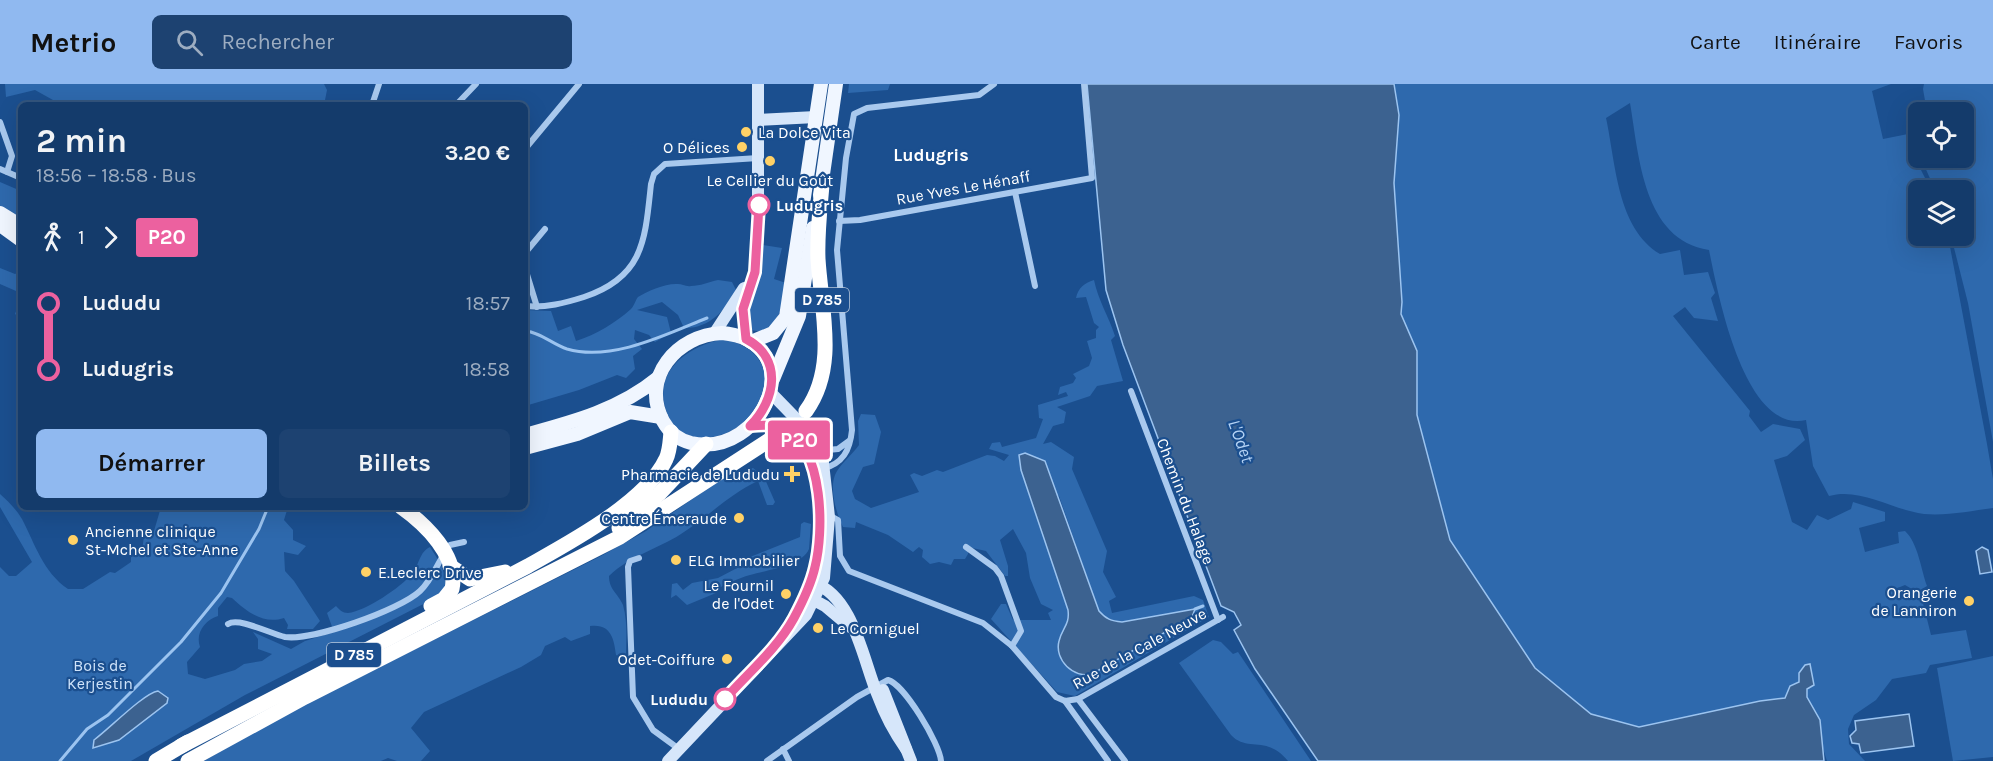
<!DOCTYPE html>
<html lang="fr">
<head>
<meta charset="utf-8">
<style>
  :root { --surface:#143b6b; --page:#1d4271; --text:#f1f3f6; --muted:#9dadc1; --line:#33557e; --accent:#90b9f0 }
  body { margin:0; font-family:Karla,sans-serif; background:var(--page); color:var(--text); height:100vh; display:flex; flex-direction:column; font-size:22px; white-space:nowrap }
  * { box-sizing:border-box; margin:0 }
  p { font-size:20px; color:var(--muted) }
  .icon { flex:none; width:33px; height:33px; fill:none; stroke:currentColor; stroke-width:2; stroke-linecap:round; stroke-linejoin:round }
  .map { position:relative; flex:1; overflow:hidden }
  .drawer { position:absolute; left:18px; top:18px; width:510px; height:408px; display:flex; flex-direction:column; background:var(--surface); border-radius:9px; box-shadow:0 6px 24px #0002,0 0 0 2px var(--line) }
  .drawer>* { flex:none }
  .badge { padding:0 12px; border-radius:4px; font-size:21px; line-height:39px }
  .fabs { position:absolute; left:1908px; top:18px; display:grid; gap:12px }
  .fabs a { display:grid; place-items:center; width:66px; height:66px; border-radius:9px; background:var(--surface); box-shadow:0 6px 24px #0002,0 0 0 2px var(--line); font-size:30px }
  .map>.badge { position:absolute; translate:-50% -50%; box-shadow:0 0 0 3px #fff }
  .legs { display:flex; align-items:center; gap:9px; height:66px; padding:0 18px; font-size:20px }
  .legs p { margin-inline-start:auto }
  .headline { display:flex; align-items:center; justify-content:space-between; height:102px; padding:0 18px }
  h1 { font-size:33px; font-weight:700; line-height:45px }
  .action { display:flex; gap:12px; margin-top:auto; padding:12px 18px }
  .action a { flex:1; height:69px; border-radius:9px; background:var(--accent); color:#111; font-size:24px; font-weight:700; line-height:69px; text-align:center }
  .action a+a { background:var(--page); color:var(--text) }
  ul { padding:0 18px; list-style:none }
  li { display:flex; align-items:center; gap:21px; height:66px; font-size:22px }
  li i { display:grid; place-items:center; width:9px; height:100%; margin:0 8px; background:currentColor }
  li i::after { content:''; width:15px; height:15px; margin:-8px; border:4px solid; border-radius:50%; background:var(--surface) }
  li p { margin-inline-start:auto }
  li:first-child i { background:linear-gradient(#0000 50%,currentColor 0) }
  li:last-child i { background:linear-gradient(currentColor 50%,#0000 0) }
  header { display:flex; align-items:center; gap:36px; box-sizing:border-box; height:84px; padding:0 30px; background:var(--accent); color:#111 }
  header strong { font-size:28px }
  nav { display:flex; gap:33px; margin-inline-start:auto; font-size:21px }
  .search { width:420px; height:54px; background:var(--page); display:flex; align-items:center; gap:15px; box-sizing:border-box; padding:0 21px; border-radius:9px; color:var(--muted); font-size:22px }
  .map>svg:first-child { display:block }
</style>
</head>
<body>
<header>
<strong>Metrio</strong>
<div class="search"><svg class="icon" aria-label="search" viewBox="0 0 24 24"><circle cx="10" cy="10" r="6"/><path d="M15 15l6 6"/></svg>Rechercher</div>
<nav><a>Carte</a><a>Itinéraire</a><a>Favoris</a></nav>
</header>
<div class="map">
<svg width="1993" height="677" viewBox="0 0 1993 677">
  <rect width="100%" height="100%" fill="#1b4f8f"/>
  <g fill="#2e69ad" fill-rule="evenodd">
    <polygon points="5,0 324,0 327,6 324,21 52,21 53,16 35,6 6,13"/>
    <polygon points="849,0 890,0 888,6 848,9"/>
    <path d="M1185,0H1891L1872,7L1883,55L1918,48V54L1911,66L1931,106H1918V152H1948L1987,360L1993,395V424C1970,427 1947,432 1924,430C1893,426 1860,403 1829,412L1813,382L1806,336C1744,350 1718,210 1709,166C1643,156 1639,72 1630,19L1606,34C1616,80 1617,144 1660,170L1680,166L1684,191L1708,188L1715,209L1711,214L1718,237L1694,234L1685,223L1673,232L1750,327L1749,332L1761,348L1773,340L1800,345L1805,356L1787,372L1774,376L1792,438L1807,446L1817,431L1828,436L1851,425L1853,418L1885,428V437L1859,444L1865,468L1899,459L1898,448L1905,447C1918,459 1921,485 1927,502L1917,508L1905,501L1895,505L1896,514L1922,515L1931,551L1966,546L1972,574L1930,581L1926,589L1892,595L1876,616L1854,631L1848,645L1849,660L1865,677H1827L1821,658L1824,677H1455Z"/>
    <polygon points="1924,0 1993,0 1993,358 1968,219 1951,152 1964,152 1964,106 1935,106 1921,74 1964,74 1964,28 1927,28 1923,5"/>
    <polygon points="0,98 21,107 21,140 0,127"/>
    <path d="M763,161L782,164L774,195L786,199C783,218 780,254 751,246L746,231Z"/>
    <polygon points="0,184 15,190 21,187 21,234 15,230 20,217 16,207 0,200"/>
    <path d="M718,196L732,198L736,206C727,226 708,245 684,244L678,231L662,218L637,226L667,233L671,249L655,258L649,251L635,246L634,255L642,265L633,272L635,285L626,294L617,291L579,306L525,322V226L551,227L558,247L571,242L576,257C597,250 614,240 631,225C634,222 636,215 638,213C647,207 666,199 678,200C682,200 686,203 691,202C700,202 709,198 718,196Z"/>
    <path d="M1094,196C1098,216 1109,233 1115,252L1111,256L1123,297L1097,302L1090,312L1057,323L1066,328L1064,339L1053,342L1043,360L1051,358L1074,373L1072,385L1107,467L1103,488L1116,513L1109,517L1112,529L1194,512L1203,516L1209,533L1075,612L1057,608L991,535L1001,520H1006L1013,536H1051L1048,529L1053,526L1041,520L1030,494L1026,469L1013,445L1000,456L1008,482V492H1005L986,467L968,463V470L965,475H954L951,481L939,478L930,480L922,473L923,466L919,463L913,468L888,451L856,438L855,444L843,443C837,431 829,406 835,391C839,381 852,371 859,361L858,337L861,330L875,331L881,348L874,380L863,383L852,407L855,415L871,424L919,408L910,391L914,389L922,392L937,386L943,388L987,371L995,372L1004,377L1009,371L989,365L992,359L1000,358L1002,363L1036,354L1043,335L1039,334L1038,321L1068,312L1066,308L1058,311L1060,303L1073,299L1076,294L1073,290L1089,282L1092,274L1087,257L1096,254V246L1099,243L1094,239L1086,213L1076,214C1078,204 1084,199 1094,196ZM1021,386L1059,412L1099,527C1106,535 1111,537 1122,538L1194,525L1192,533L1092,590L1067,583C1048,554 1072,552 1068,526Z"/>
    <path d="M720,256C752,257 774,283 763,315C754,341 715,360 690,352C678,348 669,337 666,326C653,289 686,263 720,256Z"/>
    <path d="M753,384L764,393L775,418L773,421H767L758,397C728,411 708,433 681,450C656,466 631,471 609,492C609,506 618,509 623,521C628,538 626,557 626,575L616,571C614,555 611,539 590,542V550L571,557L565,553L545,562L541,571L521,583L424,628L411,644L430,667L421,677H397L388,674L381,677H204L278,634L601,472L646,447L720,396Z"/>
    <path d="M0,410C8,417 16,425 22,435C35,460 43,488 68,505H83L110,488L115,489L131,478V470L142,467L144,452L154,447L161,423H288L284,436L293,446V456L306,462L298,471L284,468L285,487L294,497L320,537L313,545H287L288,541L284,534C263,541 246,527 232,514L227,513L218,524V532C205,536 195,549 200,563L187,578L188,590L205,595L235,586L244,580L262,577L272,570L258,565V555L253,548L291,565L305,557L334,548L327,529L336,522C340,526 342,529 348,529C366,527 401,503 412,490C419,482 419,468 430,463C440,479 450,491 443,510L245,611L131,677H0V483L9,492H16L32,478L0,423Z"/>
    <path d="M804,438L811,440L809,465C802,482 766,486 750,491C738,494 726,501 714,506L716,509L687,521L676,511L671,514L672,500L677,499L683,506L692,499L718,494L739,483L750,473L800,453L801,440Z"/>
    <path d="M1213,556L1221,558L1233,570L1238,568L1311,677H1288C1266,650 1248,669 1231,651L1179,579Z"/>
    <polygon points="1993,572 1993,673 1953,677 1937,584"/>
  </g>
  <g fill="#3c6290" stroke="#9cc4f0" stroke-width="1.5">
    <polygon points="1087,0 1394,0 1399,31 1394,99 1402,218 1401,230 1417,267 1417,331 1450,456 1535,584 1591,630 1639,643 1760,617 1785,614 1790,602 1799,598 1799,589 1805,581 1810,580 1814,601 1807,605 1807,613 1820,636 1824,677 1318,677 1255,585 1234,546 1241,541 1234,528 1221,522 1123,261 1106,206"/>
    <path d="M1025,369L1045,377L1099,527C1106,535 1111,537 1122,538L1195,525L1192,533L1092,590C1074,595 1054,576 1059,557C1062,544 1070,541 1068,526L1021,386L1019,371Z"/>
    <polygon points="1982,463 1988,466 1992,488 1980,490 1976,467"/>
    <path d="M158,607L168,614L167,619L119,656L93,664L94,656C109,645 144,609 158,607Z"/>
    <polygon points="1909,630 1914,662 1861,669 1859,660 1852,659 1850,652 1856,646 1855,637"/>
  </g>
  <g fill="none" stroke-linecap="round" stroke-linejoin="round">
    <g stroke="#9cc4f0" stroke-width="3">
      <path d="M525,247C540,248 552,260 567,265C612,278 667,250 707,234"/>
      <polyline points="1195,525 1203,522"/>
      <polyline points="60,677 87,645 108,631 181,558 221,509 259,445 268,423"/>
    </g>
    <g stroke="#a9c9ee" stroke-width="6">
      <polyline points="372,21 379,0"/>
      <polyline points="456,21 476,0"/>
      <polyline points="0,38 12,72 7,88"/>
      <polyline points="525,65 579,0"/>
      <polyline points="0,85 21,94"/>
      <polyline points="1015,108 1035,202"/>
      <polyline points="839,137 860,136 1092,94 1084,0"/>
      <polyline points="525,169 545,145"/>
      <polyline points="525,184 537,223"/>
      <path d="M525,222C546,224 565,219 584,213C644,193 645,156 651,100L654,90L665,80L758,74"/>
      <polyline points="1131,307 1218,536"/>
      <polyline points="818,367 838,365 849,357"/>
      <path d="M822,385C843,380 850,366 852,346L837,166L846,74L854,30L867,24L979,11L994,0"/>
      <polyline points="829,431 838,436 840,472 849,487 983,539 1012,562 1056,613 1065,617 1078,615 1223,533"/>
      <polyline points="966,463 995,484 1001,492 1021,547 1012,562"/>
      <polyline points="639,474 630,477 628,483 633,613 653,646 679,665"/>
      <path d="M228,540C239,533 271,550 285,553C312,557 400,526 420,507C434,494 438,476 450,461L464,458"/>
      <polyline points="1078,615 1125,677"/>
      <polyline points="1065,617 1108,677"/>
      <polyline points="783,665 789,677"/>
      <path d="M767,677L857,613L888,596C904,600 940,660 941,677"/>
    </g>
    <g stroke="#d6e6fa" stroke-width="12">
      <polyline points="758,36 816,33"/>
      <polyline points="714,250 744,204"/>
      <polyline points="746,255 743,225 755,187 758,147 758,0"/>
      <path d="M750,342C764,341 778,340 790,348C824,370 824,448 815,483C810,503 800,524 789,542"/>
      <path d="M814,499C854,513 863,577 878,612C885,631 894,648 906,665"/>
      <polyline points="808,513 825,522 850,543"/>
      <polyline points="883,606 911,677"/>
      <polyline points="668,677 806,531 824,494 829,433 823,379 807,346 771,309"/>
    </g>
    <g stroke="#f0f6ff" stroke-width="14">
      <polyline points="820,111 836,0"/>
      <polyline points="0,129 21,142"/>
      <polyline points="0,141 21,156"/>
      <path d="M722,249C813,258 765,375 691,359C679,356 669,348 663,337C640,294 677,251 722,249Z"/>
      <polyline points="751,258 773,249 786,233 821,0"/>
      <polyline points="773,295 799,232 813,144"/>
      <path d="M525,351C573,338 619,326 658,294"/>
      <polyline points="525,364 577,350 630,328 661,333"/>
    </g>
    <g stroke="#fff" stroke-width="15">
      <path d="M806,327C838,283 821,225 818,175C817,150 820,125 822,101"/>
      <path d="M401,423C425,440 459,472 452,505L444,515L431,522"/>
      <polyline points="619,444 659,410 706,360"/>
      <polyline points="450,482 470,495 505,488"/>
      <path d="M181,662L528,482C569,459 646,418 666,375C670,367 670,357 671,348"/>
      <polyline points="156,677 188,658"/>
      <polyline points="188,677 305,613 620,453 777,351"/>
    </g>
  </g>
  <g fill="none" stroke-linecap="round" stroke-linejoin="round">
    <g stroke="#fff" stroke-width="14">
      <path id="line-1" d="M725,615C748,589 777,565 794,534C802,519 811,501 815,483C824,448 824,366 786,346C775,340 763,341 750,342C776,316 783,274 746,255L743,225L755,188L759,121"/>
    </g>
    <use href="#line-1" stroke="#ec619f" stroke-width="9"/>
  </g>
  <g fill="#ffd166" stroke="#1b4f8f" stroke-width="2">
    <circle cx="746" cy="48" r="6"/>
    <circle cx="742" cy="63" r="6"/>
    <circle cx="770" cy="77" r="6"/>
    <path d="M789 381h6v6h6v6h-6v6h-6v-6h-6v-6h6z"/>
    <circle cx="739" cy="434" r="6"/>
    <circle cx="73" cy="456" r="6"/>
    <circle cx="676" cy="476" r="6"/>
    <circle cx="366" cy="488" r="6"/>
    <circle cx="786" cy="510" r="6"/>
    <circle cx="1969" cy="517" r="6"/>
    <circle cx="818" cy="544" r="6"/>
    <circle cx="727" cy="575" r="6"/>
  </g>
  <g fill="#fff" stroke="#ec619f" stroke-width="3">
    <circle cx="759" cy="121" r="10"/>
    <circle cx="725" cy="615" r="10"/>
  </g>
  <g text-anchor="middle" stroke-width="4.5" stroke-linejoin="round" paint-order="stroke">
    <g fill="#1b4f8f" stroke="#bbcadd" stroke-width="1.5">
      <rect x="795" y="204" width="54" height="24" rx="4.5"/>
      <rect x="327" y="559" width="54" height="24" rx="4.5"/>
    </g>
    <g font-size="15" font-weight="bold" fill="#fff">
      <text x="822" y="221">D 785</text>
      <text x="354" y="576">D 785</text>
    </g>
    <g font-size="16" fill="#fff" stroke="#1b4f8f" text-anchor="end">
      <text x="758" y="54" text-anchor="start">La Dolce Vita</text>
      <text x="730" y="69">O Délices</text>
      <text x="770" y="102" text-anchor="middle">Le Cellier du Goût</text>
      <text x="780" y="396">Pharmacie de Lududu</text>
      <text x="727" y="440">Centre Émeraude</text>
      <text x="85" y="453" text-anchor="start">Ancienne clinique<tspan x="85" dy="18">St-Mchel et Ste-Anne</tspan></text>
      <text x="688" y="482" text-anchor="start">ELG Immobilier</text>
      <text x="378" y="494" text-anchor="start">E.Leclerc Drive</text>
      <text x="774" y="507">Le Fournil<tspan x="774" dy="18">de l'Odet</tspan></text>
      <text x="1957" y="514">Orangerie<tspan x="1957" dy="18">de Lanniron</tspan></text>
      <text x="830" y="550" text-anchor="start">Le Corniguel</text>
      <text x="715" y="581">Odet-Coiffure</text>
    </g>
    <g font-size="16" fill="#fff" stroke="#1b4f8f">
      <text transform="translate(963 103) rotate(-10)" y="6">Rue Yves Le Hénaff</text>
      <text transform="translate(1186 417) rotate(69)" y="6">Chemin du Halage</text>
      <text transform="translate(1139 564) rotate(-29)" y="6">Rue de la Cale Neuve</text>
    </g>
    <g font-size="16" font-weight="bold" fill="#fff" stroke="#1b4f8f" text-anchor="start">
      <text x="776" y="127">Ludugris</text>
      <text x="708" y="621" text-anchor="end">Lududu</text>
    </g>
    <g font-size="16" fill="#cfe3fa" stroke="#1b4f8f">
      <text x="100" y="587">Bois de<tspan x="100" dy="18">Kerjestin</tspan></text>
    </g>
    <g font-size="18" font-weight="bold" fill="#fff" stroke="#1b4f8f">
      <text x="931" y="77">Ludugris</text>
    </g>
    <g font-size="18" font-style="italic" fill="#b5d3f5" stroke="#1b4f8f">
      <text transform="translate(1241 357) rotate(70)" y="6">L'Odet</text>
    </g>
  </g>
</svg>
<div class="fabs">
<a><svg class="icon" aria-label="locate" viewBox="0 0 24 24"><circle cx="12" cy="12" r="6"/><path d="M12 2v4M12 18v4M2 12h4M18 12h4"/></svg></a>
<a><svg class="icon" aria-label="layers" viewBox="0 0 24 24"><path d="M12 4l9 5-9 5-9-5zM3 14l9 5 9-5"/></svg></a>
</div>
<b class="badge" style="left:799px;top:356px;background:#ec619f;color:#fff">P20</b>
<section class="drawer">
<div class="headline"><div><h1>2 min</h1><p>18:56 – 18:58 · Bus</p></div><b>3.20 €</b></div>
<div class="legs"><svg class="icon" aria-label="walk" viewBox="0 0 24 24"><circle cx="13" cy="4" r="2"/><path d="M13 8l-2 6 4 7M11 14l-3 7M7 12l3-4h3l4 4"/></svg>1<svg class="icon" aria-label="forward" viewBox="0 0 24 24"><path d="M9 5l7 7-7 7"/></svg><b class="badge" style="background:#ec619f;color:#fff">P20</b></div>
<ul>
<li><i style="color:#ec619f"></i><b>Lududu</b><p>18:57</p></li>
<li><i style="color:#ec619f"></i><b>Ludugris</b><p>18:58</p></li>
</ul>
<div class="action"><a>Démarrer</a><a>Billets</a></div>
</section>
</div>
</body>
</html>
